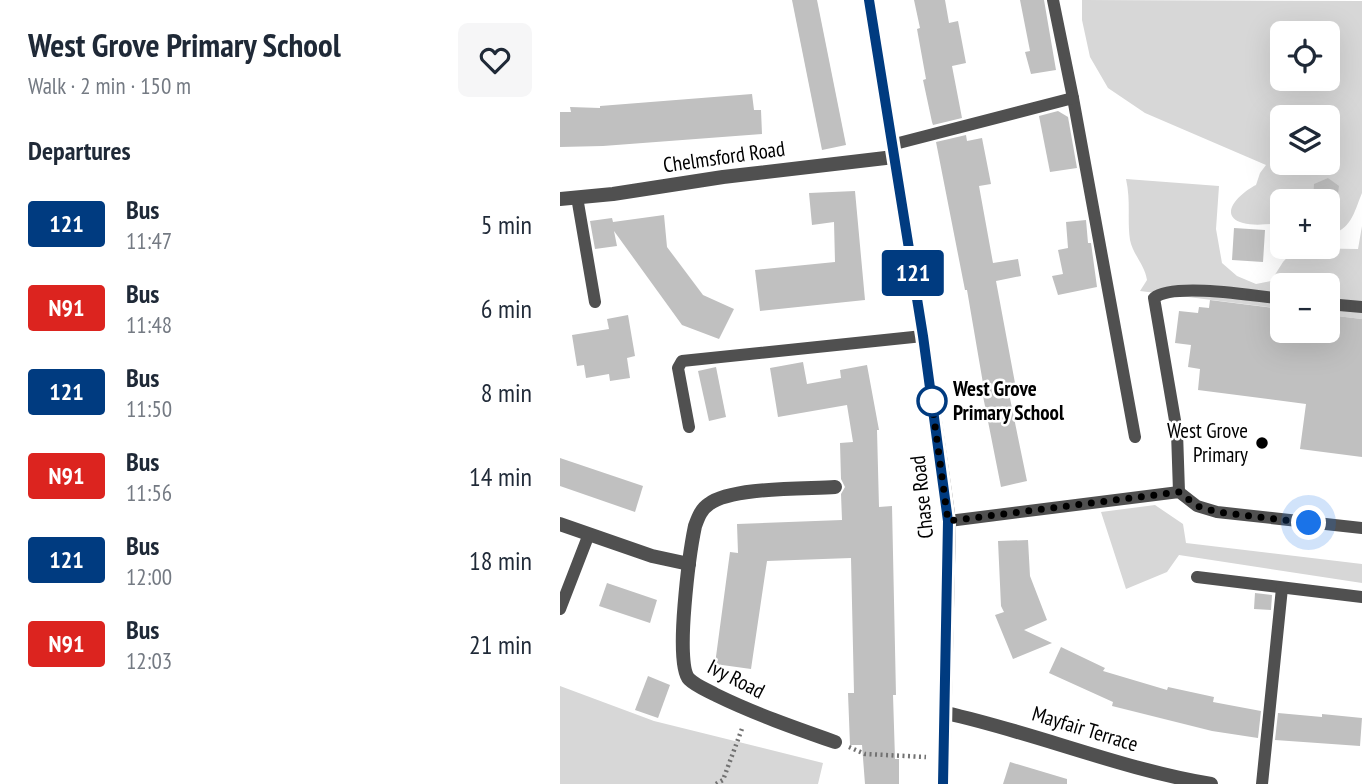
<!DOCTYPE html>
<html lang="en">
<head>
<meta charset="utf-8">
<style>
  :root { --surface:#fff; --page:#f6f6f7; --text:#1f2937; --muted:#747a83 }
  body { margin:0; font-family:"PT Sans Narrow",sans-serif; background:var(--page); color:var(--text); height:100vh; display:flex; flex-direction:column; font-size:26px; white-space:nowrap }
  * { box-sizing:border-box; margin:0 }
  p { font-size:23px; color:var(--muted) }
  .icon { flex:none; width:38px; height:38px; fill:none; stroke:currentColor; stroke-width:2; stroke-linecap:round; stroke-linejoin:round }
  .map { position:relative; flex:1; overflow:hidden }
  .sheet { display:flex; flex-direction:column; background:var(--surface); width:560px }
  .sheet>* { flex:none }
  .badge { padding:0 14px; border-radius:5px; font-size:24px; line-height:46px }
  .controls { position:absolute; left:710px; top:21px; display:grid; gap:14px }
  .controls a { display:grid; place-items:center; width:70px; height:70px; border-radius:10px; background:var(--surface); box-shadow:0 7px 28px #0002; font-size:35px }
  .you { position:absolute; width:35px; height:35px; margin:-18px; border:5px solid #fff; border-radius:50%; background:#1a73e8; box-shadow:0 0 0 10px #1a73e833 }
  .map>.badge { position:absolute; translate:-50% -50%; box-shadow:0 0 0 4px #fff }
  h2 { padding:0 28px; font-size:26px; line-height:63px }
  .round { display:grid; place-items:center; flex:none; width:74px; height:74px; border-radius:10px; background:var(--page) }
  .headline { display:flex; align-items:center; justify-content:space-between; height:119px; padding:0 28px }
  h1 { font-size:33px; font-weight:700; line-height:52px }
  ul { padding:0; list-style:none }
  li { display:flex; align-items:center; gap:21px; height:84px; padding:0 28px }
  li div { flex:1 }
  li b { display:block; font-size:26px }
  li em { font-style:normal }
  li .badge { min-width:77px; font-weight:700; text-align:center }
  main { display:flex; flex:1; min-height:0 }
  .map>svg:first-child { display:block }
</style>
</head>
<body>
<main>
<section class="sheet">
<div class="headline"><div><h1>West Grove Primary School</h1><p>Walk · 2 min · 150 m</p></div><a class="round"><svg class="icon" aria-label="heart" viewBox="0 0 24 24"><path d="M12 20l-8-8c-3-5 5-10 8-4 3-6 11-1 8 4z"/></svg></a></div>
<h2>Departures</h2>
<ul>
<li><span class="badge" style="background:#003b80;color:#fff">121</span><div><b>Bus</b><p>11:47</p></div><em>5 min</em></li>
<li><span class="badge" style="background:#dc241f;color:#fff">N91</span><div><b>Bus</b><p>11:48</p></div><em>6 min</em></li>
<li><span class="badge" style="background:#003b80;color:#fff">121</span><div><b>Bus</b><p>11:50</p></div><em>8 min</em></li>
<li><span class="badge" style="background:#dc241f;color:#fff">N91</span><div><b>Bus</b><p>11:56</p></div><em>14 min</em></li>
<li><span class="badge" style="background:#003b80;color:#fff">121</span><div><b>Bus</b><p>12:00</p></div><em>18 min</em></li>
<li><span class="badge" style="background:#dc241f;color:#fff">N91</span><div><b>Bus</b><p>12:03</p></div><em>21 min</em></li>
</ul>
</section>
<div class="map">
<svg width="802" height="784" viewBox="0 0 802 784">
  <rect width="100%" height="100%" fill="#fff"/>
  <g fill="#d7d7d7" fill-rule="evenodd">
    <path d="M522,0L802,1V193C793,215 792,228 768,236V201H723V239L716,233L717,224C707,224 693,226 683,223C655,215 683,191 696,185L700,173L706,165L585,113L548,88L530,57L522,20ZM723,33H768V79H723ZM723,117H768V163H723Z"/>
    <path d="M566,179L659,186L656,229L662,263L677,276L696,284L711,281L723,262L736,248L798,249L802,226V319L768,315V285H723V309L580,291L587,280C585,265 573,255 570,240C567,219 571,202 566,179Z"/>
    <polygon points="595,505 623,524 626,543 802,564 802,583 619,555 607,572 566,589 541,512"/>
    <polygon points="0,686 94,721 263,763 258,784 0,784"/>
  </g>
  <g fill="#c0c0c0">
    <polygon points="232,0 257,0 286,145 262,150"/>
    <polygon points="354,0 385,0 389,23 398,21 406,63 392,66 402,118 373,125 372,122 363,80 366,79 357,29 360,28"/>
    <polygon points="460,0 484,0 496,70 471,74 465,52 470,51"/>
    <polygon points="192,94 194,110 201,110 202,134 43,146 0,147 0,112 11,112 10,107 40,108 40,106"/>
    <polygon points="498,111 508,117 517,168 490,172 479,116"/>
    <polygon points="406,135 407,141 422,138 431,184 419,186 433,263 458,259 461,276 436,281 455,383 447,384 467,481 441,487 423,396 425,395 407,290 405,290 376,142"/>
    <polygon points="768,178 779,186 777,201 768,205 768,201 757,201 753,198 754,184"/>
    <polygon points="295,191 305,300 200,311 195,270 275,262 274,222 252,225 249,193"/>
    <polygon points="104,215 107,247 143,295 174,309 159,339 122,325 54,231 57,246 35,249 30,221 52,218 53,222"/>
    <polygon points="526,220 528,243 531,243 537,287 498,295 492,276 503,274 498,250 508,248 506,222"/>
    <polygon points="674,228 705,230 703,262 672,260"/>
    <polygon points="650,300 723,309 723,331 768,331 768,315 802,319 802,457 740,449 746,404 638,390 640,369 628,367 631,345 615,343 619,311 638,313 639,307 649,308"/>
    <polygon points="68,315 75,356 67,358 70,378 50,381 49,374 26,378 24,365 17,366 12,335 49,329 47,319"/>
    <polygon points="243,362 247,384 281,378 280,370 307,365 319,430 317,430 319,507 332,506 336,695 333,695 335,759 339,759 339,784 305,784 302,745 290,745 288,693 294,693 291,558 207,561 191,669 155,664 170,552 178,553 177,524 282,520 281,494 285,487 281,479 280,443 293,442 287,405 218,417 210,368"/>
    <polygon points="156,367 166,417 149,421 138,371"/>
    <polygon points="0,458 83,486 75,512 0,486"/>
    <polygon points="468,540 470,576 487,620 464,630 492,643 453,659 435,615 444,612 441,606 438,541"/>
    <polygon points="47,583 97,600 90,623 39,606"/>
    <polygon points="695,593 712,595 711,610 694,609"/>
    <polygon points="501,647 545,668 543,671 607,690 608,687 654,697 653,702 701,711 698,738 652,731 552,706 553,702 489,673"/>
    <polygon points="88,676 110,685 98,718 75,710"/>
    <polygon points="718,713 762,717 762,714 802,718 800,746 715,740"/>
    <polygon points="450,762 507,779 507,784 443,784"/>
  </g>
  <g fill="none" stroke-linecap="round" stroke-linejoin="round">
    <g stroke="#727272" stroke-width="4.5" stroke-dasharray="2 3.5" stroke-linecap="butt">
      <polyline points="289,747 305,754 366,757"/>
      <polyline points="156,784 163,780 183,726"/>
    </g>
    <g stroke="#505050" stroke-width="12">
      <polyline points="493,0 513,98 575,437"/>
      <polyline points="331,145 513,98"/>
      <polyline points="17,197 35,302"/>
      <polyline points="768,304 802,307"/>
      <polyline points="129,427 118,368 122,361 363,336"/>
      <path d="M619,492L617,432L594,298C613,282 696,296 723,299"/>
      <polyline points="389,521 619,492 637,506 657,512 802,528"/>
      <polyline points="637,577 802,597"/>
      <polyline points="0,609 29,534"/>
      <polyline points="702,784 722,588"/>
    </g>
    <g stroke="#505050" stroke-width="14">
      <polyline points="0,199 53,194 163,177 334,157"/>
      <path d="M275,487C245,489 171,487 149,504C141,509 138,518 135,526C130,550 114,664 129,679C136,686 147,690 156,695C195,714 235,728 275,742"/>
      <polyline points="0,524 92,556 129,564"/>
      <path d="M386,713C476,733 561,769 651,784"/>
    </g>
    <polyline stroke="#505050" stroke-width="14" points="309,0 363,336 389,521 383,784"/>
  </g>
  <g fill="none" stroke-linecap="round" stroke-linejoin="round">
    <g stroke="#fff" stroke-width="16">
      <polyline id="line" points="309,0 363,336 388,521 383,784"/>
    </g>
    <use href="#line" stroke="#003b80" stroke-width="10"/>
    <polyline stroke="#000" stroke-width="7" stroke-dasharray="0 12.6" points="372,401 370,389 388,521 619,492 637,506 657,512 749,523"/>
  </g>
  <circle fill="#fff" stroke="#003b80" stroke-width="3.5" cx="372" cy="401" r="14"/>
  <circle fill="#000" stroke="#fff" stroke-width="2.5" cx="702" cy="443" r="7"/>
  <g text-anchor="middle" stroke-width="5" stroke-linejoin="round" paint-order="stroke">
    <g font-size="21" fill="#000" stroke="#fff">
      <text transform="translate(164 157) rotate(-8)" y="7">Chelmsford Road</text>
      <text transform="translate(362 497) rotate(-96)" y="7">Chase Road</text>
      <text transform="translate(176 679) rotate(27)" y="7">Ivy Road</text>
      <text transform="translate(525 729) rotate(17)" y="7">Mayfair Terrace</text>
    </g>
    <g font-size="21" font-weight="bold" fill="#000" stroke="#fff" text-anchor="start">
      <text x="393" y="396">West Grove<tspan x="393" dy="24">Primary School</tspan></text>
    </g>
    <g font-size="21" fill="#000" stroke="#fff" text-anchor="end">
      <text x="688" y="438">West Grove<tspan x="688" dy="24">Primary</tspan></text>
    </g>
  </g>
</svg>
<div class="controls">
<a><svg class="icon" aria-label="locate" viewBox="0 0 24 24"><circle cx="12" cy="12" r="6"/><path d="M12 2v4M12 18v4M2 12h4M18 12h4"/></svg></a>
<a><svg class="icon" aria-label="layers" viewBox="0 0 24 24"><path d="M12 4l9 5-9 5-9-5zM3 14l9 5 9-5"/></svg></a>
<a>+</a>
<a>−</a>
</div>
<div class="you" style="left:749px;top:523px"></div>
<b class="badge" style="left:353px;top:273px;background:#003b80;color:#fff">121</b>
</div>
</main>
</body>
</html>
